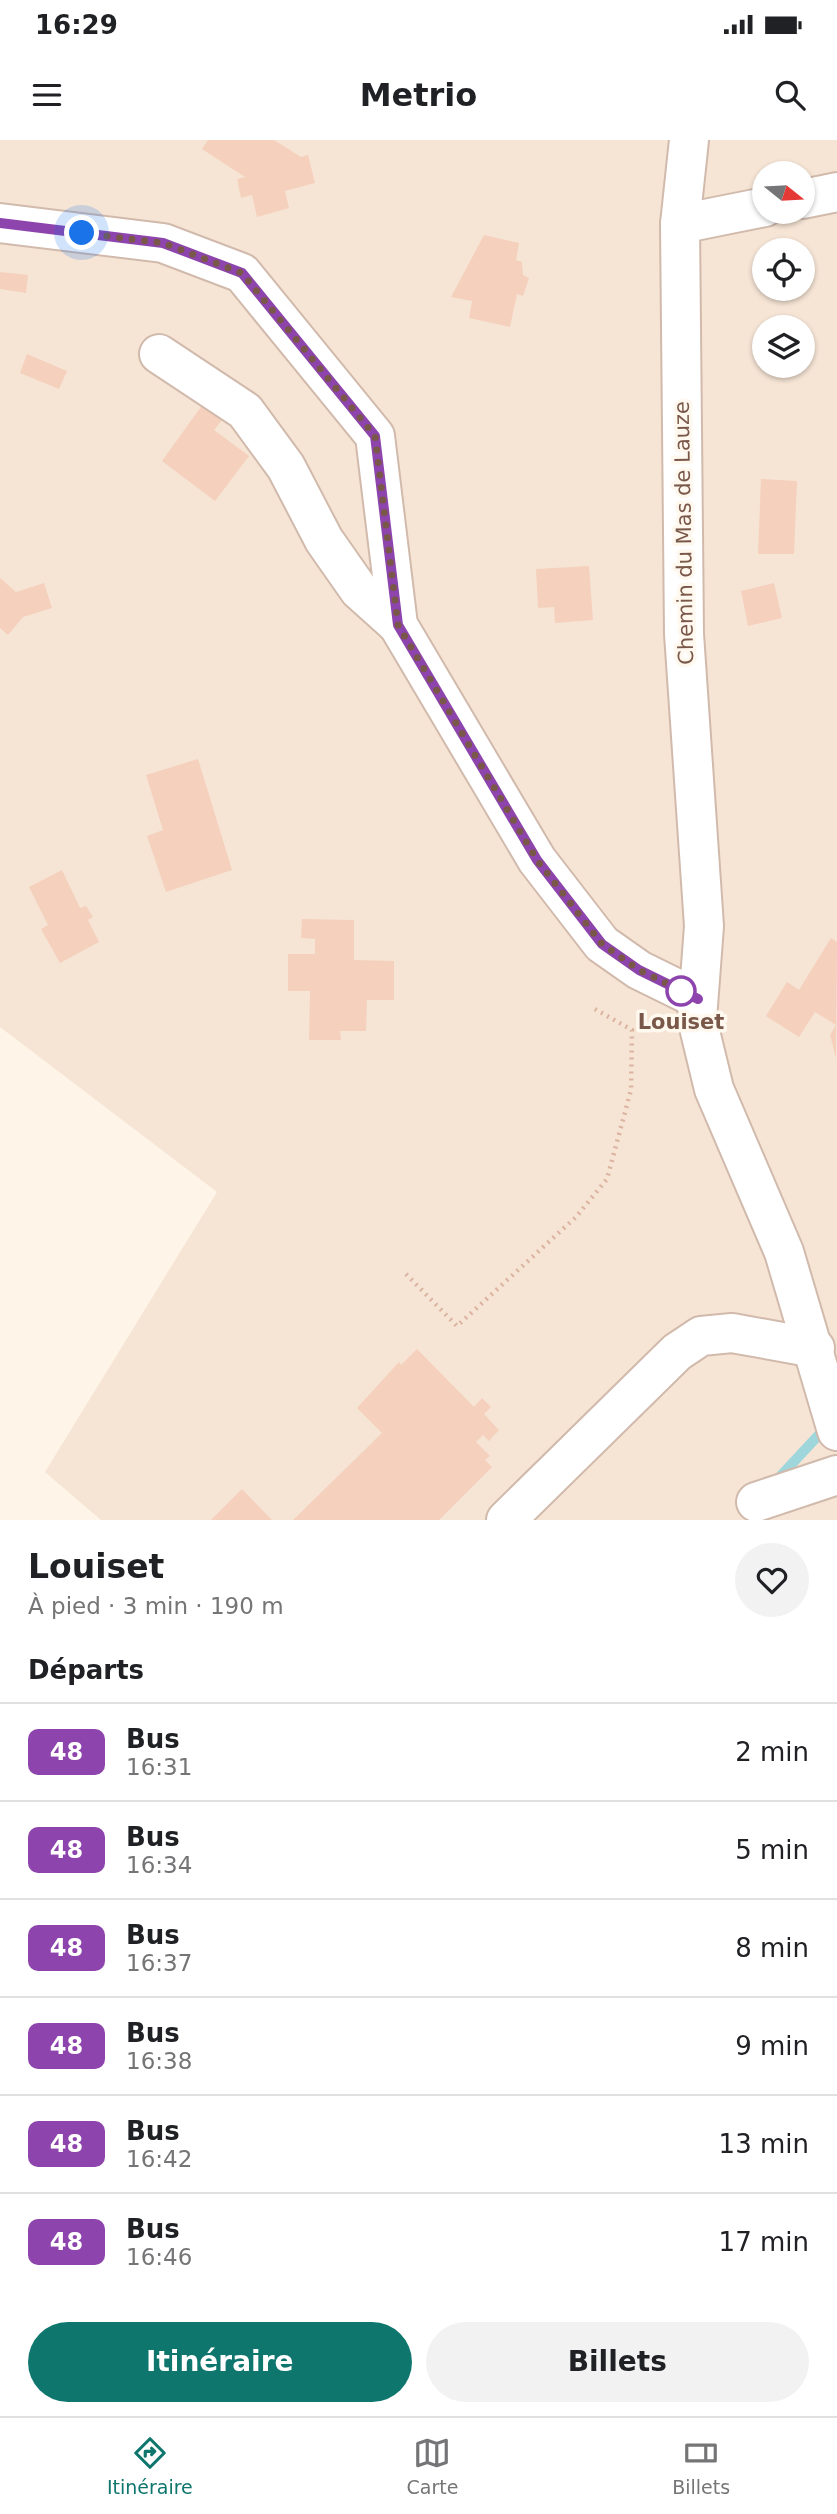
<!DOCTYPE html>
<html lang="fr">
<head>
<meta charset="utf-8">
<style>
  :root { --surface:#fff; --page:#f2f2f2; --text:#202124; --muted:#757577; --line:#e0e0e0; --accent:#0f766e }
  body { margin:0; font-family:"DejaVu Sans",sans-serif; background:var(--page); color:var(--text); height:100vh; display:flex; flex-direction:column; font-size:26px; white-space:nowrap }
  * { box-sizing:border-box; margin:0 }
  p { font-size:23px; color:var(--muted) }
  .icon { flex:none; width:38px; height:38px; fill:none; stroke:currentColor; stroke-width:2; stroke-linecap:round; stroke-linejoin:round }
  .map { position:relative; height:1380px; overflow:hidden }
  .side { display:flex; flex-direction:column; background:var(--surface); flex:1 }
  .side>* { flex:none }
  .badge { padding:0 14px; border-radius:10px; font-size:24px; line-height:46px }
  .needle { width:46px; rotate:108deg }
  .fabs { position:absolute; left:752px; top:21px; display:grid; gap:14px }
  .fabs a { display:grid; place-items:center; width:63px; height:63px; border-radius:50%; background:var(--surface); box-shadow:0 2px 5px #0004; font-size:35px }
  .you { position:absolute; width:35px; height:35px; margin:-18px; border:5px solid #fff; border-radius:50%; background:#1a73e8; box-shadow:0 0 0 10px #1a73e833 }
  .map>.badge { position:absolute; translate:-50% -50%; box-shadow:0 0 0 4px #fff }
  h2 { padding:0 28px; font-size:26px; line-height:63px }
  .round { display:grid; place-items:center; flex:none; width:74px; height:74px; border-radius:37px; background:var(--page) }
  .overview { display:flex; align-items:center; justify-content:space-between; height:119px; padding:0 28px }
  h1 { font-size:33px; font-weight:800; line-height:52px }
  .cta { display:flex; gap:14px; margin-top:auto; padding:14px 28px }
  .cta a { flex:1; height:80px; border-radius:42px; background:var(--accent); color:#fff; font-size:28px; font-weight:800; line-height:80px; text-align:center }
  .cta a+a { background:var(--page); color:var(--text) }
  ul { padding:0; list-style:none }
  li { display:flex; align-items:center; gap:21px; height:98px; padding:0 28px; border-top:2px solid var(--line) }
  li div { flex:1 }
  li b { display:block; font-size:26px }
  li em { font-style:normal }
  li .badge { min-width:77px; font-weight:700; text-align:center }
  .status { display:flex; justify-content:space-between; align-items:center; height:49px; padding:0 35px; background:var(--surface); direction:ltr }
  .status svg { height:19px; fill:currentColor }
  header { display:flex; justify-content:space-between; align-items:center; height:91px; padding:0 28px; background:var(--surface); font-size:32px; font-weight:800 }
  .tabs { display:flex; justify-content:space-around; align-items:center; height:98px; border-top:2px solid var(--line); background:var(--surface); font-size:19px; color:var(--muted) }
  .tabs a { display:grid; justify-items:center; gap:4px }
  .tabs .current { color:var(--accent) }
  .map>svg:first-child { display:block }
</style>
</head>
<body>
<div class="status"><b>16:29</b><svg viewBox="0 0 49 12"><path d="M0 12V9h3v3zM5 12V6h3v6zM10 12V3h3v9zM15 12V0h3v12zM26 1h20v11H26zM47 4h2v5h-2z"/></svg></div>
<header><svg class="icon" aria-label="menu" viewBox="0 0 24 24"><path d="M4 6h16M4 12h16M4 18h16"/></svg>Metrio<svg class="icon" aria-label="search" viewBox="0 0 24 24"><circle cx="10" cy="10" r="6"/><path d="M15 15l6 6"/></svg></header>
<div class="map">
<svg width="837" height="1380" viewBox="0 0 837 1380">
  <rect width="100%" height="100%" fill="#fef4e8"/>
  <path fill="#f6e5d5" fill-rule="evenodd" d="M0,0H837V1380H101L45,1332L217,1052L0,887ZM765,33H803V72H765ZM765,110H803V149H765ZM765,187H803V226H765Z"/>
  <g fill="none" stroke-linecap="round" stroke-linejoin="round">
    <polyline stroke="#9fd6dc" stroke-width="10" points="774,1343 828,1285"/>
  </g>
  <g fill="#f5d0bd">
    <polygon points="208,0 274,0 301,17 308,15 315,43 285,51 289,68 257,77 252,55 241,58 237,39 245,37 202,9"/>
    <polygon points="484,95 519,103 516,120 522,122 523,135 529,138 523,156 517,154 510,187 469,178 472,161 451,157"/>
    <polygon points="0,132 28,135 26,153 0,149"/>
    <polygon points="27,214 67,231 59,249 20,233"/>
    <polygon points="203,264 223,279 214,290 249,316 215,361 162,321"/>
    <polygon points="761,339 797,341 794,414 758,414"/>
    <polygon points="589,426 593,480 555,483 554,467 538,468 536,429"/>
    <polygon points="0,438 16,452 44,443 52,468 23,477 8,495 0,488"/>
    <polygon points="774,443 782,478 748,486 741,451"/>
    <polygon points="198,619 232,730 166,752 147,696 163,690 146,635"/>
    <polygon points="62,730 80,768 86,766 93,777 88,780 99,802 60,823 41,789 48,785 29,747"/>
    <polygon points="302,779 354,780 354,820 394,821 394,860 367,860 366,891 340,891 341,900 309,900 310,851 288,851 288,814 315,814 315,799 301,798"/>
    <polygon points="831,798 837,802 836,918 830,895 836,885 815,872 799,897 766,876 787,842 799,850"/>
    <polygon points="417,1209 474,1267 482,1258 491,1267 484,1274 499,1290 489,1301 483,1295 476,1302 490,1316 485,1320 492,1327 439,1380 293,1380 382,1293 357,1268 399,1222 401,1225"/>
    <polygon points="242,1349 272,1380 211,1380"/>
  </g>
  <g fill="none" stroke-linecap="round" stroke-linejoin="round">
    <g stroke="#d1baac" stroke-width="42">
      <g id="minor">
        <polyline points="689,0 680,84 684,494 704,786 697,879 714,949 784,1112 837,1291"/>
        <polyline points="803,59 837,52"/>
        <polyline points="0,83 163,103 242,133 375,296 398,485 537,720 602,804 639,830 698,859"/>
        <polyline points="680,84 765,67"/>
        <polyline points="159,214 245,271 286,327 324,400 359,450 398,485"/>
        <polyline points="756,1362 837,1335"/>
        <polyline points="506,1380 677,1212 701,1196 732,1193 815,1208"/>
      </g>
    </g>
    <polyline stroke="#dbb3a0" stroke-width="4.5" stroke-dasharray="2 5" stroke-linecap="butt" points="406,1134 457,1186 576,1077 607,1039 631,950 632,890 593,868"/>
    <use href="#minor" stroke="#fff" stroke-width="38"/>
  </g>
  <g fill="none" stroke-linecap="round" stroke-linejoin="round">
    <g stroke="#fff" stroke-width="16">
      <polyline id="line" points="0,83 163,103 242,133 375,296 398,485 537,720 602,804 639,830 698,859"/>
    </g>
    <use href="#line" stroke="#8e44ad" stroke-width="10"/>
    <polyline stroke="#7a5849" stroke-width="7" stroke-dasharray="0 12.6" points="82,93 163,103 242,133 375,296 398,485 537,720 602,804 639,830 684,852 681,851"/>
  </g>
  <circle fill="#fff" stroke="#8e44ad" stroke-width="3.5" cx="681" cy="851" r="14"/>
  <g text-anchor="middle" stroke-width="7" stroke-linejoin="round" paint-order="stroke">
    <g font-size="21" fill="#7a5849" stroke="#fff8ef">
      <text transform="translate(684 393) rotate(-91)" y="7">Chemin du Mas de Lauze</text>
    </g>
    <g font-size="21" font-weight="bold" fill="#7a5849" stroke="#fff8ef">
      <text x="681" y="889">Louiset</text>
    </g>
  </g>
</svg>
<div class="fabs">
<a><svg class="needle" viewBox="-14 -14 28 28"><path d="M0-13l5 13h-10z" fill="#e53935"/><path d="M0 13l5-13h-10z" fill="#757577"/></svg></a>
<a><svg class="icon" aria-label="locate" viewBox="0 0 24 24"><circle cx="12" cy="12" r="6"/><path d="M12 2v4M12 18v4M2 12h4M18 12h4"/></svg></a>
<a><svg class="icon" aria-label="layers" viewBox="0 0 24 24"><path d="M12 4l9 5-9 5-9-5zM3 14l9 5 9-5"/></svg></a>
</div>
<div class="you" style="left:82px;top:93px"></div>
</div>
<section class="side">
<div class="overview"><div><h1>Louiset</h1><p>À pied · 3 min · 190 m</p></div><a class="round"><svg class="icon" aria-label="heart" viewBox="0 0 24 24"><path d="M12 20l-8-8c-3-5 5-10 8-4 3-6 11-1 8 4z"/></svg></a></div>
<h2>Départs</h2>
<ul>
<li><span class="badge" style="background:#8e44ad;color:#fff">48</span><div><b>Bus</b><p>16:31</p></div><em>2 min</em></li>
<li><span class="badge" style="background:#8e44ad;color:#fff">48</span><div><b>Bus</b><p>16:34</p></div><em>5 min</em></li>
<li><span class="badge" style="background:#8e44ad;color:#fff">48</span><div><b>Bus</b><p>16:37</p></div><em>8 min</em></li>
<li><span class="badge" style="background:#8e44ad;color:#fff">48</span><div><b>Bus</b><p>16:38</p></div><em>9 min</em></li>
<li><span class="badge" style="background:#8e44ad;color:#fff">48</span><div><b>Bus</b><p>16:42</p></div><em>13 min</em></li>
<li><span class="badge" style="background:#8e44ad;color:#fff">48</span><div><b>Bus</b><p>16:46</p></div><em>17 min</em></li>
</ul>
<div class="cta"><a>Itinéraire</a><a>Billets</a></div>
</section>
<nav class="tabs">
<a class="current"><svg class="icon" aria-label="directions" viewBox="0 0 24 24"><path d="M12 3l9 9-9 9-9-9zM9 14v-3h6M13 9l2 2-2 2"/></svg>Itinéraire</a>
<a><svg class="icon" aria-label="map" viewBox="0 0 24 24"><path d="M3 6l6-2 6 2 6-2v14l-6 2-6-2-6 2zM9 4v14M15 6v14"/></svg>Carte</a>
<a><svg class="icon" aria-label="tickets" viewBox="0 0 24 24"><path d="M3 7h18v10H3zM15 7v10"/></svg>Billets</a>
</nav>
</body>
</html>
